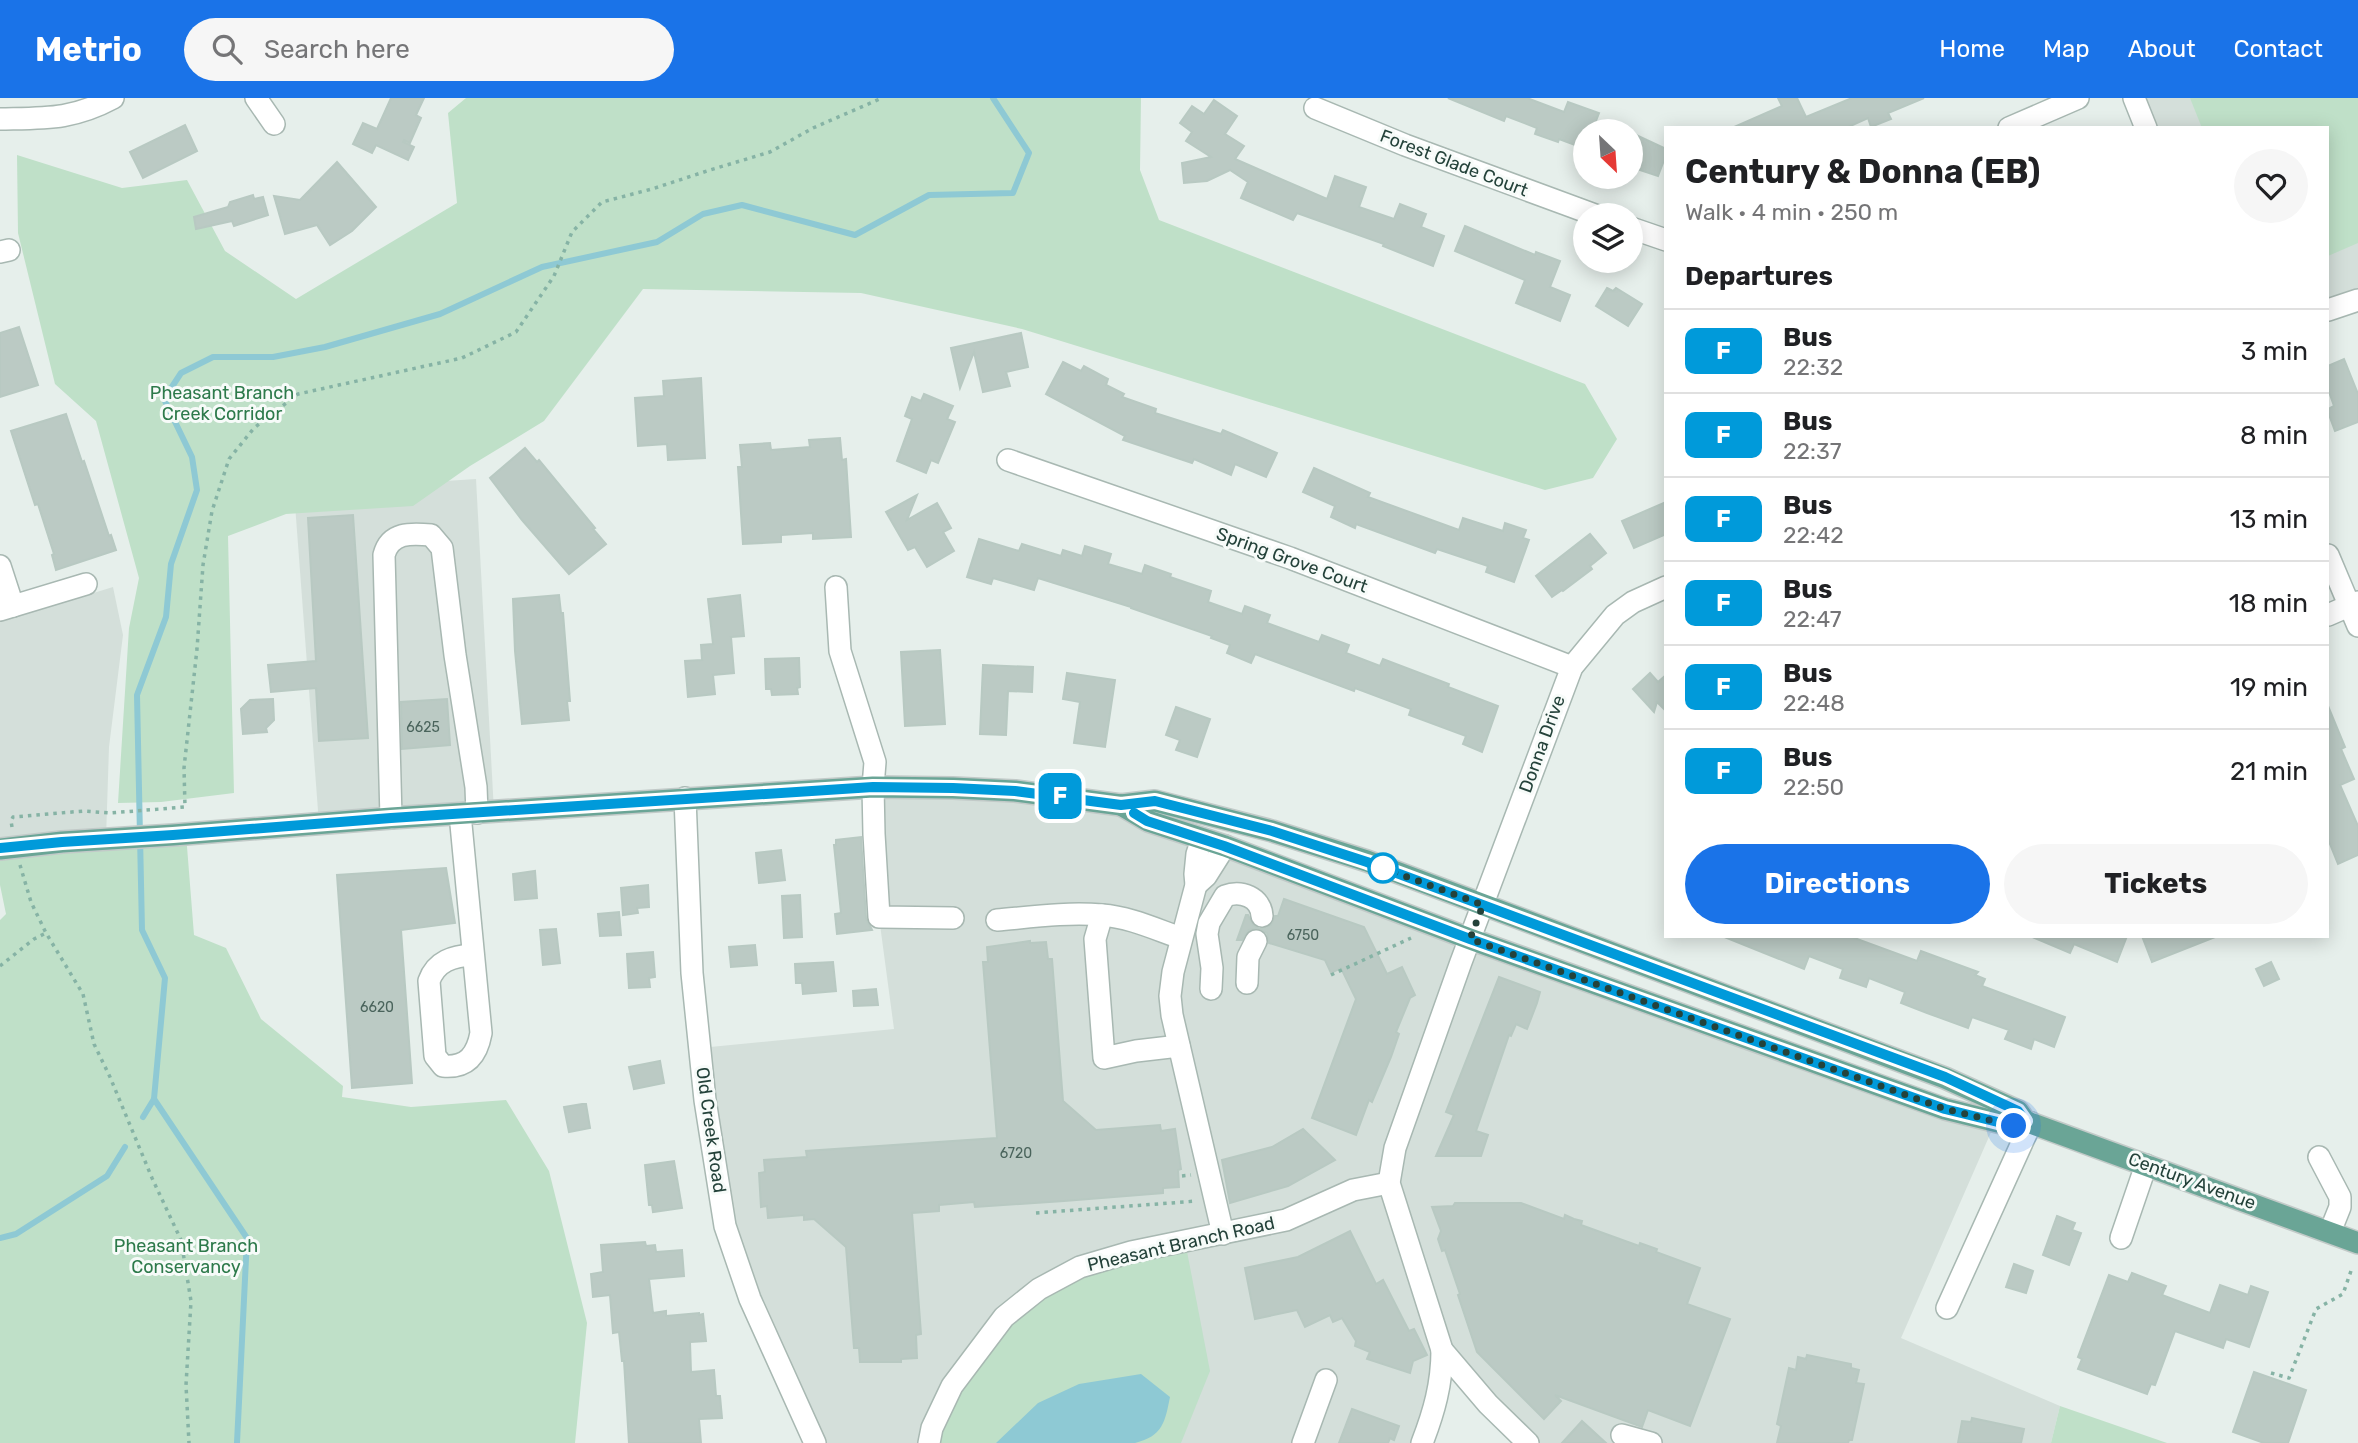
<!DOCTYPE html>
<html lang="en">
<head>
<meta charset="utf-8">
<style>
  :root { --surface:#fff; --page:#f6f6f6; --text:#202124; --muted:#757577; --line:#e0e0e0; --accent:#1a73e8 }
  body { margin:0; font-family:Rubik,sans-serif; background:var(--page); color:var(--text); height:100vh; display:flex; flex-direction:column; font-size:26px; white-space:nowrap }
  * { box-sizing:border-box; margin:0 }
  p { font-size:23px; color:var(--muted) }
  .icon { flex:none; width:38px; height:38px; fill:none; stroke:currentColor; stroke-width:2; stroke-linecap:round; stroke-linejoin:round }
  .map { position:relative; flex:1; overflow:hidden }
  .panel { position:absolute; left:1664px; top:28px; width:665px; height:812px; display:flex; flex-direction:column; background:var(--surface); border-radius:0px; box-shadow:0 4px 18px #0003 }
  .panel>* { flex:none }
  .badge { padding:0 14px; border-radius:10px; font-size:24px; line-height:46px }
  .needle { width:46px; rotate:155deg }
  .fabs { position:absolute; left:1573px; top:21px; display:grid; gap:14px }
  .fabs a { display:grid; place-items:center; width:70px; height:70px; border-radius:50%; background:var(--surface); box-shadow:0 4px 18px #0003; font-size:35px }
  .you { position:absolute; width:35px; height:35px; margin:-18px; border:5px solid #fff; border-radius:50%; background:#1a73e8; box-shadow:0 0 0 10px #1a73e833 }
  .map>.badge { position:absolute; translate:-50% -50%; box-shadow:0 0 0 4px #fff }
  h2 { padding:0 21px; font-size:26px; line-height:63px }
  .round { display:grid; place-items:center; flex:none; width:74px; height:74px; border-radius:37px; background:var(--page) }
  .headline { display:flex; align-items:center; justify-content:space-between; height:119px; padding:0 21px }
  h1 { font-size:33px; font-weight:700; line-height:52px }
  .action { display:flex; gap:14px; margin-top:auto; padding:14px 21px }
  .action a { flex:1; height:80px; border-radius:42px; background:var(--accent); color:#fff; font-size:28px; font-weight:700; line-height:80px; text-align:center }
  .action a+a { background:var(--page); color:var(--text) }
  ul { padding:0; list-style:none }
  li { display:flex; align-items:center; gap:21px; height:84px; padding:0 21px; border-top:2px solid var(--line) }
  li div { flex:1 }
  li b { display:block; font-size:26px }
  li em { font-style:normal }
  li .badge { min-width:77px; font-weight:700; text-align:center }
  header { display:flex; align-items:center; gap:42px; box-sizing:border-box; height:98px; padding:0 35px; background:var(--accent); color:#fff }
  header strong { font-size:33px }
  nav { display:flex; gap:38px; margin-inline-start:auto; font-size:24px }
  .search { width:490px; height:63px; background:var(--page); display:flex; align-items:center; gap:18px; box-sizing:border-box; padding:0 24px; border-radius:38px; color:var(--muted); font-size:26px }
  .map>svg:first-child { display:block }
</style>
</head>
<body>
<header>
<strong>Metrio</strong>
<div class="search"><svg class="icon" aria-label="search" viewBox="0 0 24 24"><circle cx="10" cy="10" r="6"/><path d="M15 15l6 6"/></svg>Search here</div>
<nav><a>Home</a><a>Map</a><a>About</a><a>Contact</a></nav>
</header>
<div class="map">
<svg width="2358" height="1345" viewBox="0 0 2358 1345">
  <rect width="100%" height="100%" fill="#e6efeb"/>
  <g fill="#d4dfda">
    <polygon points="2134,0 2358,0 2358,202 2328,212 2328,30 2146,30"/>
    <polygon points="476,381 494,714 319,726 294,393"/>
    <polygon points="113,489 123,537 109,649 106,741 0,751 0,524"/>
    <polygon points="873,689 1097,703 1995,1025 1901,1240 2060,1308 2051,1345 1528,1345 1443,1253 1422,1345 815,1345 750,1201 700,950 894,931 879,819"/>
  </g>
  <g fill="#bfe0c8">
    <polygon points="466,0 1141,0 1140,72 1159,122 1585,286 1617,341 1593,380 1545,392 1022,231 861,195 643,191 544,323 470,368 413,408 286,416 228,438 234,695 161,704 118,705 129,530 139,480 96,323 55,286 18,135 17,57 122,90 187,82 225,153 296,201 457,105 448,15"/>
    <polygon points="2190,0 2358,0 2358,145 2328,158 2328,30 2202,30"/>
    <polygon points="186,736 194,837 226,850 261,921 343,988 342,999 411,1009 506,1002 549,1073 587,1225 575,1345 0,1345 0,822 6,816 0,787 0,751"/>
    <polygon points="1185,1143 1210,1273 1181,1345 929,1345 932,1330 1039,1191"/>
    <polygon points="2060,1308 2167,1345 2051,1345"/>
  </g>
  <path fill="#8ec9d4" d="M1141,1276L1170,1299C1165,1324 1163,1338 1135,1345H996L1038,1305L1079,1286Z"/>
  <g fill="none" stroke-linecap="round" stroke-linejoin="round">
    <g stroke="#8ec9d4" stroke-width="6">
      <polyline points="143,1019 154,1001"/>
      <polyline points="0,1140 16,1136 107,1078 125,1049"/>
      <polyline points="237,1345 247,1140 154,1001 165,880 142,832 137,597 166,519 171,466 197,392 192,359 164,301 181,275 213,259 273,259 325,249 440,216 542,169 657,144 703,116 742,107 855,137 929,97 1013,95 1029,55 993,0"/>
    </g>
  </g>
  <g fill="#bbcac4" stroke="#b8c9c2" stroke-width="2">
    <polygon points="391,0 424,0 416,17 421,20 410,45 404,42 403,44 414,49 408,62 376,47 372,55 353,46 363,25 377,31"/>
    <polygon points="1448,0 1527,0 1564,14 1568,4 1599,15 1592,33 1586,33 1586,51 1559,41 1558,44 1535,36 1537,30 1506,18 1504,23"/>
    <polygon points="1778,0 1797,0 1806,19 1852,0 1924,0 1888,15 1891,21 1871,29 1868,20 1846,30 1732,30 1782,8"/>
    <polygon points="1214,2 1237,18 1225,36 1244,48 1235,61 1327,101 1335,78 1366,89 1359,109 1394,121 1400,106 1426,116 1421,129 1444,138 1433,168 1383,148 1384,146 1297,115 1293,122 1241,100 1248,84 1230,72 1207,83 1184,85 1182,65 1211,59 1186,43 1192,34 1180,25 1192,8 1204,16"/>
    <polygon points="185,27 197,53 143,80 130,54"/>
    <polygon points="1636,37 1666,51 1666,57 1658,78 1631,69 1631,38 1635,39"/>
    <polygon points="337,64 376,109 352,133 330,147 317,127 285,136 274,98 300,102"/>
    <polygon points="253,97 254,101 263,99 268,117 234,128 232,123 196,131 194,119 228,109 230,104"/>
    <polygon points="1465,128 1535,157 1536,154 1560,163 1550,189 1570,197 1560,223 1516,205 1525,182 1455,153"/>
    <polygon points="1607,190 1613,193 1616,190 1642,206 1628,228 1596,208"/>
    <polygon points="19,229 38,287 0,299 0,235"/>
    <polygon points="1021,235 1028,269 1006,274 1010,288 983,294 974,254 960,290 951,250"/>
    <polygon points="2344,261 2358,296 2358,324 2335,333 2328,314 2328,311 2334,308 2328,291 2328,268"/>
    <polygon points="1063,264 1081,273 1084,268 1108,281 1106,287 1124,296 1122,299 1156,311 1155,315 1221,336 1223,332 1277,355 1266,379 1235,366 1231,377 1194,361 1192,365 1123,342 1125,338 1046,296"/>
    <polygon points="701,280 705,360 668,362 667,346 638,348 635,300 664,298 663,283"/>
    <polygon points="924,296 953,308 947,321 955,324 938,365 931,362 926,375 897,363 912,321 905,318 912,299 921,303"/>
    <polygon points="66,316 82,364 84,363 109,438 111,437 116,452 56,472 52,457 54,456 38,406 35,407 11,333"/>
    <polygon points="840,340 842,362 846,361 851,439 813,441 813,435 781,437 781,444 743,446 738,369 742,369 740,347 770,345 771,352 810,349 809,342"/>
    <polygon points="525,350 537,364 539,362 595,430 593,431 606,446 569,476 522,422 490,380"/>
    <polygon points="1314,370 1370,395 1368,399 1459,432 1463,420 1503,433 1505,425 1526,432 1523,440 1529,442 1514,484 1486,474 1488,468 1437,451 1435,455 1356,426 1355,430 1331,419 1335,408 1303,394"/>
    <polygon points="917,397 907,422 937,405 951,430 943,434 954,453 927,469 915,449 908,452 886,414"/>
    <polygon points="1666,404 1666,436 1634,450 1622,423"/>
    <polygon points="353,417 368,640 319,643 316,590 271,594 268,567 316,563 308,420"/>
    <polygon points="1590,436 1606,455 1590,468 1592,471 1563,493 1562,492 1552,499 1536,478"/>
    <polygon points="979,441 1019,453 1022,446 1061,458 1063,452 1082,458 1085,448 1111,456 1108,466 1142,476 1145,467 1171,476 1170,479 1211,493 1208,504 1242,516 1245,508 1270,517 1267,525 1319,544 1322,537 1349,547 1346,555 1380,568 1383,561 1449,586 1448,589 1498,608 1482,654 1463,646 1466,638 1409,617 1411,611 1355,590 1354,593 1255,556 1251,565 1227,555 1230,547 1211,540 1212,538 1131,510 1131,509 1038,480 1034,492 993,480 991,486 967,479"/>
    <polygon points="559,497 561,515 563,515 570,603 567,603 569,622 522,626 515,553 513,501"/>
    <polygon points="740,497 744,538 731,539 734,575 713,577 715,596 688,599 685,563 702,562 701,547 713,546 708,501"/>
    <polygon points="940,552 945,626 905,628 901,554"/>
    <polygon points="799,560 800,589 797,590 798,596 772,597 771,591 766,591 765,561"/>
    <polygon points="983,567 1033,569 1032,594 1008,593 1006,637 980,636"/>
    <polygon points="1067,575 1115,582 1105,649 1074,645 1080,604 1063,601"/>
    <polygon points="1650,575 1658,584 1666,577 1666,613 1657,604 1654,614 1633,591"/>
    <polygon points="273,601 274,622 266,630 267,634 243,636 241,611 250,602"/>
    <polygon points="447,601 450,647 402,651 401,604"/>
    <polygon points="2328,608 2345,649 2341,651 2354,681 2340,687 2358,728 2358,757 2338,766 2328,741"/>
    <polygon points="1176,609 1210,621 1197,659 1176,652 1180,642 1166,637"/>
    <polygon points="861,739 866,820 872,832 837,836 835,816 841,815 834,747 836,747 836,742"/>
    <polygon points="781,752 785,782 759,785 756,755"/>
    <polygon points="446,770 455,825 401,832 412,985 352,990 337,777"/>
    <polygon points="535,773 537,800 515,802 513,776"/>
    <polygon points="648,787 649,809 637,810 638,815 623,817 621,790"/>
    <polygon points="800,797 802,839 784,840 782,798"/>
    <polygon points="1284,801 1364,829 1387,876 1402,869 1415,897 1410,900 1396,934 1399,936 1391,959 1372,1004 1369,1002 1356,1037 1312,1020 1356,901 1341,870 1331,875 1325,862 1269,845 1267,835 1259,831 1271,827 1275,818 1278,818"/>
    <polygon points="619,814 621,837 600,838 598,816"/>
    <polygon points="1246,817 1248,817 1253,827 1258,830 1249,832 1242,842 1237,842"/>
    <polygon points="556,831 560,865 543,867 540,832"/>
    <polygon points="1722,838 1849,838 1917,863 1921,853 1978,874 1975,877 1985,881 1982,888 2065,919 2054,949 2034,941 2031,951 2005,941 2009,932 1972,919 1968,930 1927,915 1901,905 1905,894 1869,880 1866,889 1840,880 1843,871 1809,858 1804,871"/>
    <polygon points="2030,838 2127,838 2117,864 2074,846 2070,855"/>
    <polygon points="2142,838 2215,838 2215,839 2152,864"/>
    <polygon points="1030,843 1030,845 1046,844 1048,861 1052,861 1063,1003 1096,1032 1160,1027 1161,1033 1175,1031 1181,1071 1178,1072 1179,1089 1163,1090 1163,1095 1064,1103 975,1109 974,1104 939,1107 939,1113 912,1115 921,1236 916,1237 917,1260 901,1261 901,1264 860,1264 859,1250 854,1250 846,1149 814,1121 804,1122 804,1117 768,1120 767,1108 761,1109 759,1075 765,1074 764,1062 807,1059 806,1053 997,1040 983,864 988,864 987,849"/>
    <polygon points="755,847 757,867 731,869 729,849"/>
    <polygon points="653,854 655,879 649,880 650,889 629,890 627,856"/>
    <polygon points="833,864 836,893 803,896 802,885 796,885 795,866"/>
    <polygon points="2271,864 2279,881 2264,888 2256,871"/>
    <polygon points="1499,879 1540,894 1537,905 1527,931 1516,926 1511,938 1509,937 1476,1033 1488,1037 1481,1058 1436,1058 1454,1017 1446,1014"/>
    <polygon points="876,891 878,907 854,908 853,893"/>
    <polygon points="660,963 664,985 634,991 629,969"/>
    <polygon points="582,1006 586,1006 590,1030 569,1034 564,1009"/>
    <polygon points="1303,1031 1335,1062 1288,1088 1230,1105 1222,1062 1272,1049"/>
    <polygon points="674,1063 682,1110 653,1114 652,1107 649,1107 645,1067"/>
    <polygon points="1455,1105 1521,1105 1564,1121 1565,1117 1574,1121 1582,1123 1581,1127 1639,1148 1640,1145 1657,1151 1656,1154 1700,1170 1687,1206 1730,1221 1690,1328 1648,1312 1642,1329 1555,1297 1561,1303 1544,1321 1477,1254 1458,1197 1460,1196 1445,1152 1442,1153 1438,1141 1441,1133 1432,1109 1453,1108"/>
    <polygon points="2057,1118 2075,1125 2072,1132 2081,1135 2069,1167 2043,1157"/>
    <polygon points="1350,1133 1376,1186 1383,1182 1409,1233 1414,1231 1427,1257 1413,1263 1410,1275 1367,1261 1370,1254 1355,1248 1356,1243 1342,1220 1333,1224 1330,1217 1305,1229 1297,1212 1255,1221 1245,1170 1298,1159"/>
    <polygon points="645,1144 646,1148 655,1147 656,1154 682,1152 684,1178 649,1181 653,1215 666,1213 666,1218 699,1215 699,1217 703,1216 706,1243 690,1244 691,1274 714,1272 716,1298 720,1298 722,1320 699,1321 701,1345 629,1345 624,1263 622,1263 619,1234 613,1235 610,1197 593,1199 591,1176 603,1174 601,1147"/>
    <polygon points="2014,1166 2033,1173 2026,1195 2006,1189"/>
    <polygon points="2132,1175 2166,1188 2162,1197 2210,1215 2220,1187 2248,1197 2251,1188 2268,1194 2249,1249 2226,1241 2223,1250 2175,1233 2155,1287 2151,1286 2147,1296 2078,1271 2082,1261 2078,1259 2109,1177 2128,1184"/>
    <polygon points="1807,1257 1851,1266 1851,1270 1859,1272 1856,1285 1864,1286 1852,1342 1849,1342 1848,1345 1777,1345 1781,1328 1777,1326 1789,1270 1796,1272 1798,1259 1806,1261"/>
    <polygon points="2254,1274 2306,1292 2288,1345 2264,1345 2233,1334"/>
    <polygon points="1352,1311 1399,1328 1394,1342 1390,1340 1388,1345 1339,1345"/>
    <polygon points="1972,1320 2024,1331 2021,1345 1958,1345 1962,1323 1971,1324"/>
    <polygon points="1582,1323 1606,1345 1562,1345"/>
  </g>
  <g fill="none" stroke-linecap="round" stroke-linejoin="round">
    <g stroke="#a8b8b2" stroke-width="24">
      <g id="minor">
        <polyline points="256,0 274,26"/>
        <polyline points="2134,0 2146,30"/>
        <polyline points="1315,10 1405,47 1595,117"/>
        <path d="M0,21C45,20 72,22 113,0"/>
        <polyline points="2009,30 2078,0"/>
        <polyline points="1631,130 1666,142"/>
        <polyline points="0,154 9,152"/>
        <polyline points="2328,212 2358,202"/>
        <polyline points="1008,362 1290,460 1572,569"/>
        <polyline points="2328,457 2358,528"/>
        <polyline points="0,468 13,508"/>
        <polyline points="836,489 840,553 875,664 873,689 874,736 879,819 953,820"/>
        <polyline points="0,512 86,486"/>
        <polyline points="2328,517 2358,504"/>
        <polyline points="685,700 692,875 705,1002 725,1128 750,1201 815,1345"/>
        <path d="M460,716L481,935C477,957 467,970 443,968L435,958L429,883C436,863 453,858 473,857"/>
        <path d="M391,720L384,457C390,434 411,435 431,437L442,450L455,557L476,689L477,715"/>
        <polyline points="1202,741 1197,756 1195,776 1196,787 1173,874 1170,898 1172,917 1223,1136"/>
        <polyline points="1196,787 1206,778 1225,748"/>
        <polyline points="1102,817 1095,841 1104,960 1136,953 1179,948"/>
        <path d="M997,822C1031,819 1067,814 1102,817C1129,819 1155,831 1181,840"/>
        <polyline points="1247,885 1248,859 1256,843"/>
        <path d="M1211,891L1212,870L1207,836L1209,825L1225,798C1241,792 1261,799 1262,818"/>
        <polyline points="2319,1059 2340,1099 2340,1109 2330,1134"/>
        <polyline points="2121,1140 2146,1067"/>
        <polyline points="1947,1210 2031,1025"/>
        <polyline points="1622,1337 1651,1345"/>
        <polyline points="929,1345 932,1330 952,1288 1004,1219 1039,1191 1080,1169 1131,1154 1286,1122 1353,1092 1389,1085"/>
        <polyline points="1303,1345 1326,1282"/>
        <path d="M1422,1345C1434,1314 1442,1286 1442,1252"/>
        <polyline points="1528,1345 1488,1306 1442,1252 1389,1085 1395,1050 1461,864 1572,569 1615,517 1633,504 1666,489"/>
      </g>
    </g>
    <g stroke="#c2cac8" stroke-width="24">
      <g id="major">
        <polyline points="1121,707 1148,723 1225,748 1470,841 1945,1011 2014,1028 2025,1023"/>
        <polyline points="0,751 62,744 173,737 391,720 873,689 953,690 1015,693 1121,707 1155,703 1272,733 1367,763 1945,980 2018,1013 2025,1023 2358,1145"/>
      </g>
    </g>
    <g stroke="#86b3a5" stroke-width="3.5" stroke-dasharray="3.5 5" stroke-linecap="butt">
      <polyline points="12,729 11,723 13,719 84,713 110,715 185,709 184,670 197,551 203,467 212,413 229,361 254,330 298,296 462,260 516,234 554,178 572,134 602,104 652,91 710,72 770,54 813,30 882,0"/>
      <polyline points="20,767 31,804 46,835 83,896 94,946 110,979 152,1080 181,1142 191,1203 186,1287 189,1345"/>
      <polyline points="0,868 34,841 46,835"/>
      <polyline points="1331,877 1411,840"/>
      <polyline points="1182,1078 1191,1077"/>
      <polyline points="1036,1115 1197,1103"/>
      <polyline points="2271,1275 2289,1280 2316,1211 2343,1196 2352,1170"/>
    </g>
    <use href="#minor" stroke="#fff" stroke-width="21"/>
    <use href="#major" stroke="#6aa596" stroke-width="21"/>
  </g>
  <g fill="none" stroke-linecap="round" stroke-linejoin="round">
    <g stroke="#fff" stroke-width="16">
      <polyline id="line" points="0,750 62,744 173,737 391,720 873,689 953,690 1015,693 1121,707 1155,703 1272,733 1367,764 1945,979 2018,1013 2025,1023 2014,1028 1945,1011 1470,841 1224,748 1147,723 1134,715"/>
    </g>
    <use href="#line" stroke="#009ada" stroke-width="10"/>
    <polyline stroke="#24423a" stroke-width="7" stroke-dasharray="0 12.6" points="1383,770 1483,807 1470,841 1945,1011 2014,1028"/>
  </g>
  <circle fill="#fff" stroke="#009ada" stroke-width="3.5" cx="1383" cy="770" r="14"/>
  <g text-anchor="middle" stroke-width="6" stroke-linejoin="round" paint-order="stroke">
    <g font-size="14" fill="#4a645c">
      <text x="423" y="634">6625</text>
      <text x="1303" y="842">6750</text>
      <text x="377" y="914">6620</text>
      <text x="1016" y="1060">6720</text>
    </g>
    <g font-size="18" fill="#24423a" stroke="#f7fbf9">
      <text transform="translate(1454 65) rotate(21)" y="6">Forest Glade Court</text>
      <text transform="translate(1292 462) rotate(20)" y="6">Spring Grove Court</text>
      <text transform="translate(1542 646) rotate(-70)" y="6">Donna Drive</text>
      <text transform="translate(711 1032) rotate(82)" y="6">Old Creek Road</text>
      <text transform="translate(2192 1083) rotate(20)" y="6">Century Avenue</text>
      <text transform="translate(1181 1146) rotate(-13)" y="6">Pheasant Branch Road</text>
    </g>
    <g font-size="18" fill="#2d7a4b" stroke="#f7fbf9">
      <text x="222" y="301">Pheasant Branch<tspan x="222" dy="21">Creek Corridor</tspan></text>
      <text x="186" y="1154">Pheasant Branch<tspan x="186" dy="21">Conservancy</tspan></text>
    </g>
  </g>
</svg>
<div class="fabs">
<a><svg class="needle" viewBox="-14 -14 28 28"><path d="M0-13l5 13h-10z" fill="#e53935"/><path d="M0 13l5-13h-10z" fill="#757577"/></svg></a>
<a><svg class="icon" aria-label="layers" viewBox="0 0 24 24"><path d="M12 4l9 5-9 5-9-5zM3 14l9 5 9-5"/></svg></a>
</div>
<div class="you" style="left:2014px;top:1028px"></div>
<b class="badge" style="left:1060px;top:698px;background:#009ada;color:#fff">F</b>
<section class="panel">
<div class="headline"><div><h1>Century &amp; Donna (EB)</h1><p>Walk · 4 min · 250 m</p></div><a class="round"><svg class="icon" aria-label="heart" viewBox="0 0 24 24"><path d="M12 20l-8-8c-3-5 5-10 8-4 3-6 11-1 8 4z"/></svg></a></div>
<h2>Departures</h2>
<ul>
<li><span class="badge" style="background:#009ada;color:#fff">F</span><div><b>Bus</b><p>22:32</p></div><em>3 min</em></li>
<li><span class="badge" style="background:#009ada;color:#fff">F</span><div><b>Bus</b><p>22:37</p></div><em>8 min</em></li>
<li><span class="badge" style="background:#009ada;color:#fff">F</span><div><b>Bus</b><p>22:42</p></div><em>13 min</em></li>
<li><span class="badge" style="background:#009ada;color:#fff">F</span><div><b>Bus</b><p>22:47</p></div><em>18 min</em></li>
<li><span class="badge" style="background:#009ada;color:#fff">F</span><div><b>Bus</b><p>22:48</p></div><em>19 min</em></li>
<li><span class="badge" style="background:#009ada;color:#fff">F</span><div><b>Bus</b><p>22:50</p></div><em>21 min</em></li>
</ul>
<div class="action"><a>Directions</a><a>Tickets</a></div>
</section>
</div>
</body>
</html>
